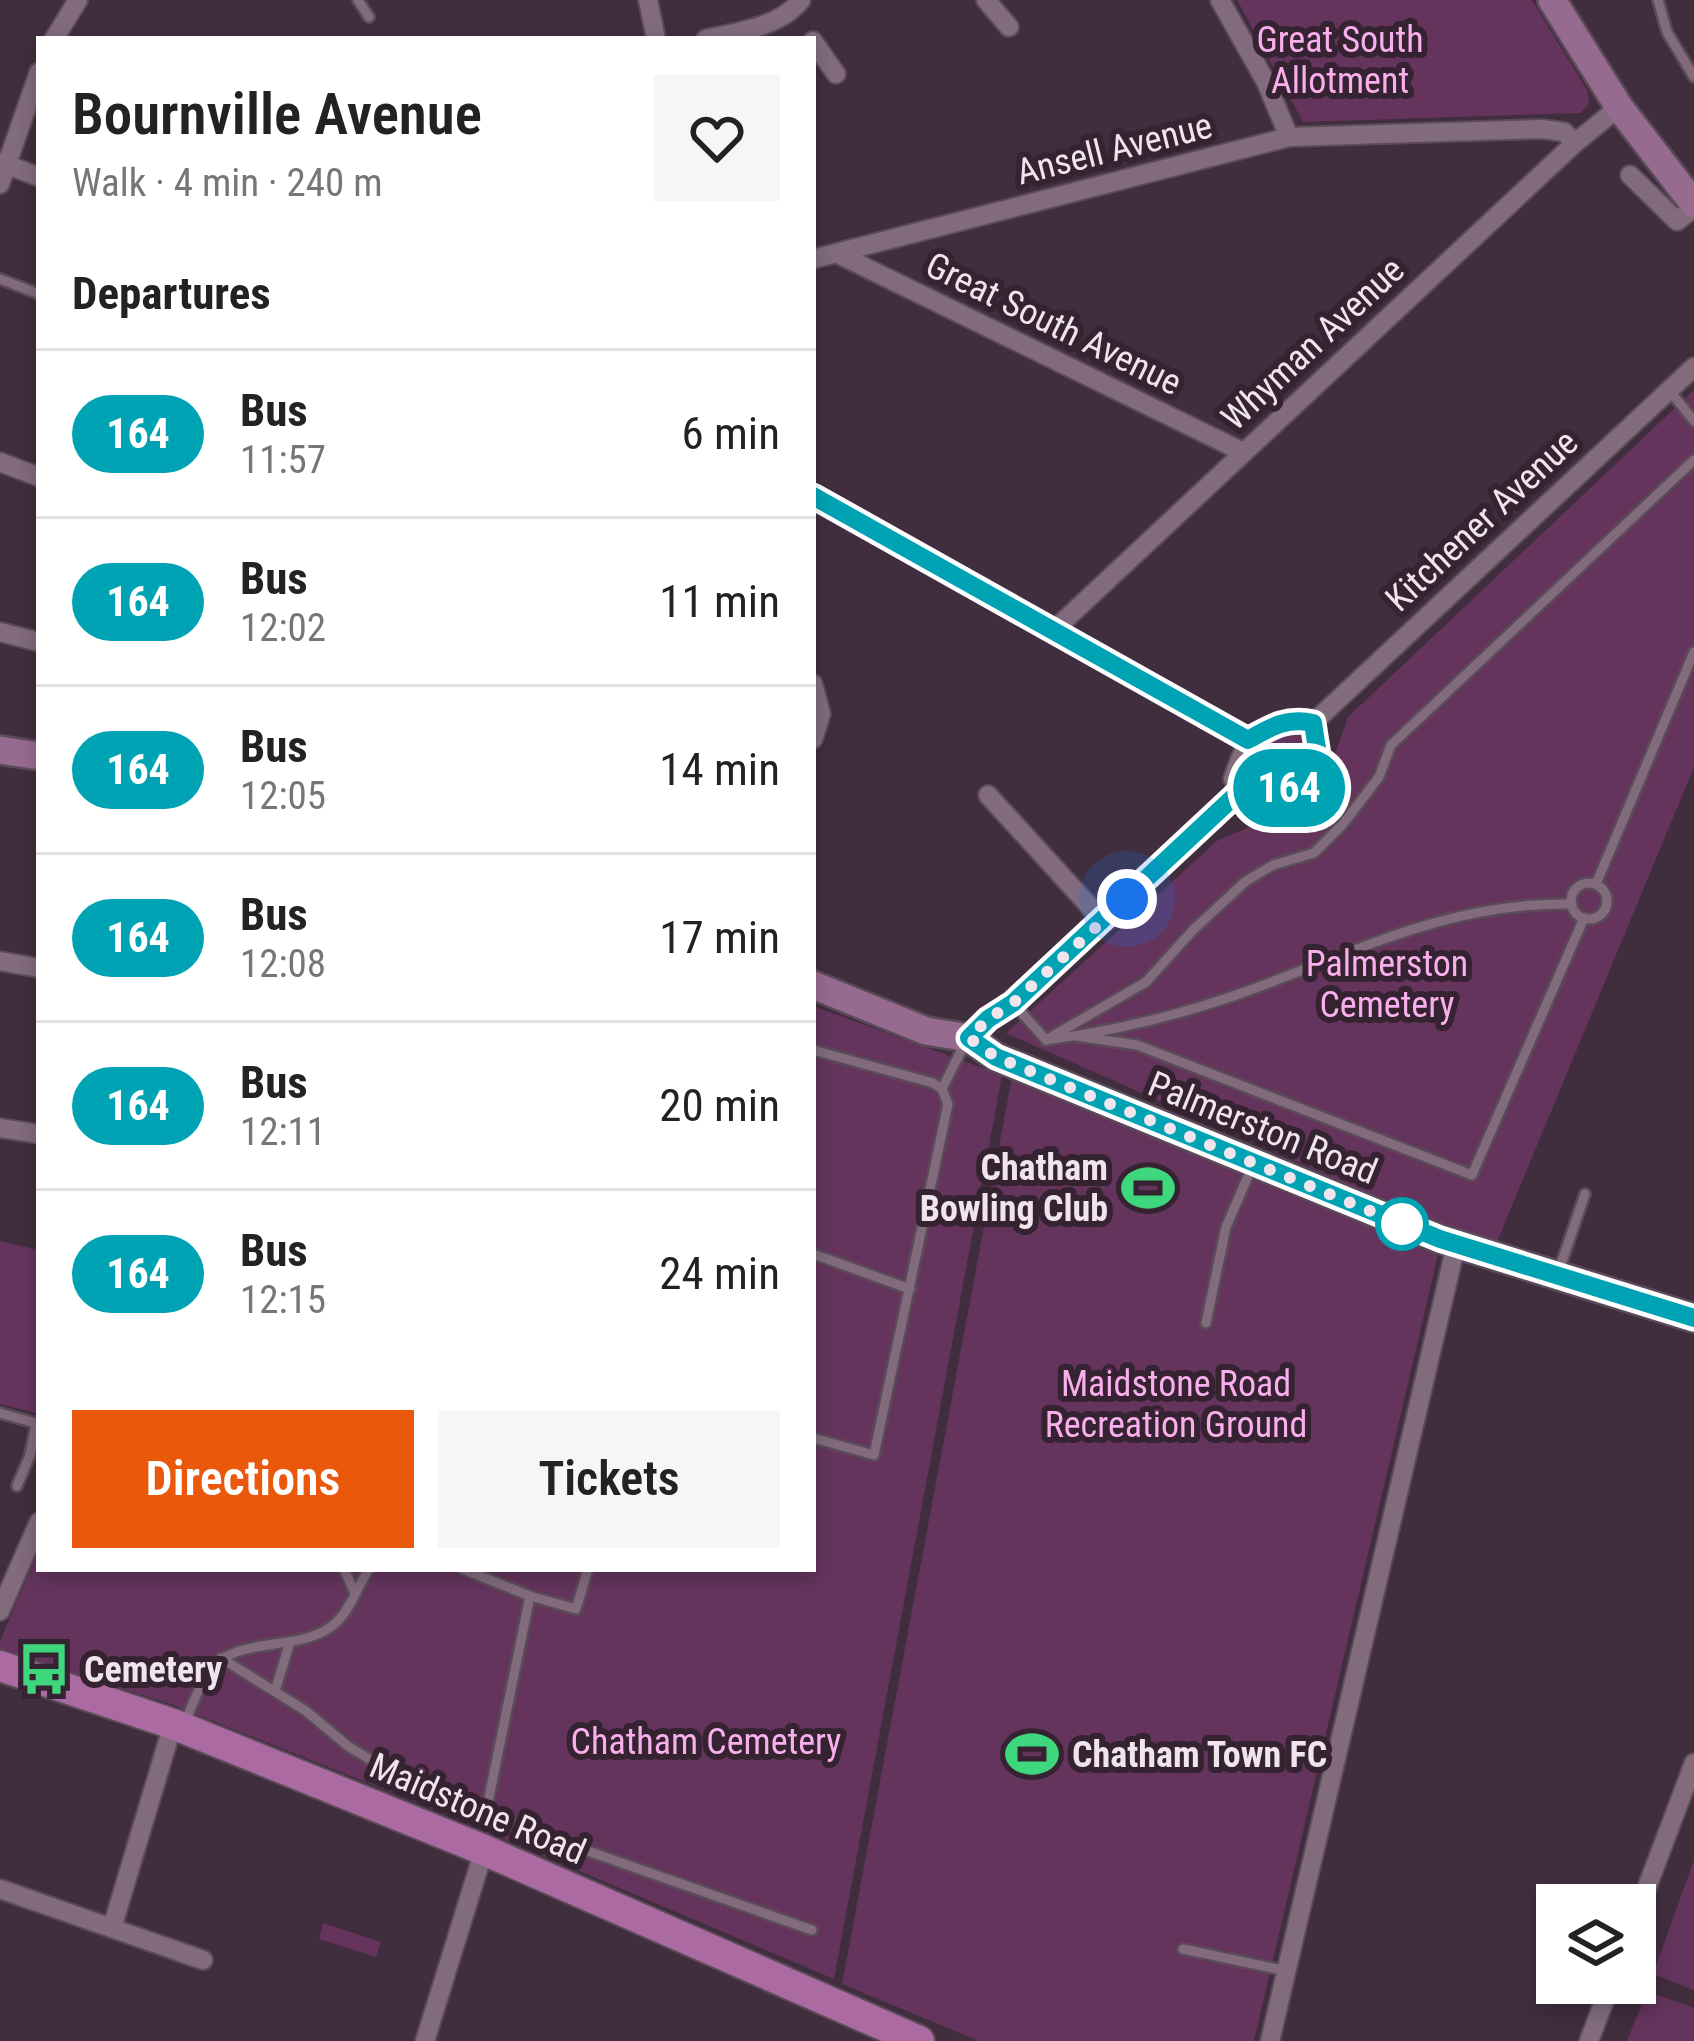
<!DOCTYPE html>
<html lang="en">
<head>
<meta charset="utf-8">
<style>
  :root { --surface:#fff; --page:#f6f6f6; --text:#222; --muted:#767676; --line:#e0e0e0; --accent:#ea580c }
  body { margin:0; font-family:"Roboto Condensed",sans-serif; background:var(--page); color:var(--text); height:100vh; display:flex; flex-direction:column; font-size:45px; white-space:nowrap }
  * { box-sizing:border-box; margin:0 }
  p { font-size:39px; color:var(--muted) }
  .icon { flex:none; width:66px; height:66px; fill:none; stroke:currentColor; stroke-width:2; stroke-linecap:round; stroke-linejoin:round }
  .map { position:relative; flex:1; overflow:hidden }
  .drawer { position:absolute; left:36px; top:36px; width:780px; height:1536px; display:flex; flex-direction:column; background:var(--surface); border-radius:0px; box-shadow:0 6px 18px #0003 }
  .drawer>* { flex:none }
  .badge { padding:0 24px; border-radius:39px; font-size:42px; line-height:78px }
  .fabs { position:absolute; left:1536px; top:1884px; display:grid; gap:24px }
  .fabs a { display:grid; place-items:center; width:120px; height:120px; border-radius:0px; background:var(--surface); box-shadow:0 6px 18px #0003; font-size:60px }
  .you { position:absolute; width:60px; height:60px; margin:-30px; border:9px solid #fff; border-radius:50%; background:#1a73e8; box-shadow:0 0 0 18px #1a73e833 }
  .map>.badge { position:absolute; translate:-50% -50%; box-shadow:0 0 0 6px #fff }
  h2 { padding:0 36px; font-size:45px; line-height:108px }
  .round { display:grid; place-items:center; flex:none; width:126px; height:126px; border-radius:0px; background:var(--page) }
  .summary { display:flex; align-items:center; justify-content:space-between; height:204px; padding:0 36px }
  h1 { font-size:57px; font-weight:600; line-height:90px }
  .button { display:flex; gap:24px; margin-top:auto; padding:24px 36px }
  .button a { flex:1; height:138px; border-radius:0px; background:var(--accent); color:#fff; font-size:48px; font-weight:600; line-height:138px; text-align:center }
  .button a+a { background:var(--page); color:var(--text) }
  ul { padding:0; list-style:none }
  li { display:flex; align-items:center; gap:36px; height:168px; padding:0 36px; border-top:3px solid var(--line) }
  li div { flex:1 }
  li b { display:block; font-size:45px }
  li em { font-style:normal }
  li .badge { min-width:132px; font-weight:700; text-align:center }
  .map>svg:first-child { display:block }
</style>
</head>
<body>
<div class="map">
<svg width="1694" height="2041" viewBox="0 0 1694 2041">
  <rect width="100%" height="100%" fill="#402d3d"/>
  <g fill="#64345d">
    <polygon points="1237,0 1532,0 1587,90 1589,103 1581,113 1303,122"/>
    <polygon points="1694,390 1694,767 1494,1249 1006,1033 1218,840 1287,812 1325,781 1348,717"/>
    <polygon points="1294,724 1309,735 1308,751 1271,784 1253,783 1247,769 1253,753"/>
    <polygon points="813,1006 1002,1075 834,1979 426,1806 173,1705 0,1649 0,1641 39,1550 39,1569 813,1569"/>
    <polygon points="1013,1072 1438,1255 1254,2041 979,2041 842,1984"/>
    <polygon points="0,1241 39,1250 39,1414 0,1404"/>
    <polygon points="1694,1860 1694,1990 1653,1974"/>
    <polygon points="323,1923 381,1942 376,1957 319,1939"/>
    <polygon points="1647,1991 1694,2008 1694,2041 1627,2041"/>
  </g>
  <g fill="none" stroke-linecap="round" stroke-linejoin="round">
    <g stroke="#5b4b58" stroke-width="14">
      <g id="lane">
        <polyline points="358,0 369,17"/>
        <polyline points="1658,0 1667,32 1694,77"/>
        <polyline points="0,279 39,294"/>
        <polyline points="1669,390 1694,421"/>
        <circle cx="1589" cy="901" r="18"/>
        <polyline points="1596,884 1694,652"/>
        <path d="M1014,1004L1046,1040C1114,1031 1188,1013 1253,989C1362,949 1452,902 1572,904"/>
        <polyline points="1076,1036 1137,1045 1472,1175 1584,918"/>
        <polyline points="1046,1040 1146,982 1193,930 1246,881 1273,865 1314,853 1343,824 1379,777 1391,745 1694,460"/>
        <polyline points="813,1050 933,1083 942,1089 948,1104 874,1455 813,1438"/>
        <polyline points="942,1089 966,1041"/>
        <polyline points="813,1254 910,1289"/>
        <polyline points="1559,1270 1585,1194"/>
        <polyline points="1206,1323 1226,1227 1252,1167"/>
        <polyline points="0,1413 39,1424"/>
        <polyline points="17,1486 30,1455 36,1424"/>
        <polyline points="344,1569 355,1593"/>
        <polyline points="463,1569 530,1596 576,1609 588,1569"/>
        <polyline points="221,1658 306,1711 349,1747 381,1766 531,1831 812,1930"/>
        <polyline points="275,1691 290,1642"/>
        <path d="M185,1723C211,1656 217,1652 287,1642C303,1640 320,1635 332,1626C350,1612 357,1587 369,1569"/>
        <polyline points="486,1812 530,1596"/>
        <polyline points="1183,1949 1287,1971"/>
      </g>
    </g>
    <g stroke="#5b4b58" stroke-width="22">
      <g id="street">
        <polyline points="648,0 656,39"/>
        <polyline points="986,0 1009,27"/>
        <polyline points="1220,0 1266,82 1289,137"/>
        <polyline points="54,39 78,0"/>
        <path d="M706,39C738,32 780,27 801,0"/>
        <polyline points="813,41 836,74"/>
        <polyline points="0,162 39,177"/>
        <polyline points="1630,175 1677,221 1694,208"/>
        <polyline points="0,184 39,72"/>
        <polyline points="836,253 1243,452"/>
        <polyline points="813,259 1289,137 1542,129 1564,132 1575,143"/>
        <polyline points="0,462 39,477"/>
        <polyline points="813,496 1248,739"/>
        <polyline points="1053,631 1575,143 1619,107"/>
        <polyline points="0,632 39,642"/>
        <polyline points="813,684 821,714 813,739"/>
        <path d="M1298,720L1313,723C1328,764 1297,787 1262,800L1240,791L1233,779C1245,741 1256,725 1298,720Z"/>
        <polyline points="1313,723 1694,367"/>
        <polyline points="988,795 1103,921"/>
        <polyline points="0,961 39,968"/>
        <polyline points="969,1038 988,1019 1013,1003 1240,791"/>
        <polyline points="0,1128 39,1134"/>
        <polyline points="0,1611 39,1522"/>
        <polyline points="0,1889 203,1960"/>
        <polyline points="1635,1919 1694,1763"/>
        <polyline points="112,1928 173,1724"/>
        <polyline points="425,2041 484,1850"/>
        <polyline points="1270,2041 1456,1245"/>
        <polyline points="1589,2041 1611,1983"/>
      </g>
    </g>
    <g stroke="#5b4b58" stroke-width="32">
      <g id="secondary">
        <polyline points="1552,0 1619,107 1694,204"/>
        <polyline points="0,750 39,756"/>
        <polyline points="813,985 926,1031 969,1038 996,1057 1440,1239 1694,1318"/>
      </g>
    </g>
    <g stroke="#5b4b58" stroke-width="34">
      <polyline id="primary" points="0,1666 173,1724 484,1850 919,2041"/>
    </g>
    <use href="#lane" stroke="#816b7d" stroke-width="9"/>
    <use href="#street" stroke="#816b7d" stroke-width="18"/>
    <use href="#secondary" stroke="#966b8f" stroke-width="27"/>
    <use href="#primary" stroke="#ac6aa2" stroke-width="30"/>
  </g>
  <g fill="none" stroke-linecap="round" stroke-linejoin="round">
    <g stroke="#fff" stroke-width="27">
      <path id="line" d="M813,496L1248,740C1271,727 1287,717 1313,723L1318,755L1294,785L1262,800L1240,791L1013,1003L988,1019L969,1038L996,1057L1440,1239L1694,1318"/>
    </g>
    <use href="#line" stroke="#00a3b4" stroke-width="18"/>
    <polyline stroke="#f0e4ed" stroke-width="12" stroke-dasharray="0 21.6" points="1127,899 1013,1003 988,1019 969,1038 996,1057 1402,1224"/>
  </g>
  <defs>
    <g id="stadium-bare" transform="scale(4.14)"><path d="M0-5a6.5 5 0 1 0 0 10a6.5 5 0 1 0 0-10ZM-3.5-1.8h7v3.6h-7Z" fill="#3fd77d" stroke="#352332" stroke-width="2.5" paint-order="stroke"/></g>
    <g id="bus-bare" transform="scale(4.14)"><path d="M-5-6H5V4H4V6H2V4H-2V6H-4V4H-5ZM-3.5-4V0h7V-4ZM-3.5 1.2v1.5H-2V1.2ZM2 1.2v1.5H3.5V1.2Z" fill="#3fd77d" stroke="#352332" stroke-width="2.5" paint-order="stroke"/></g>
  </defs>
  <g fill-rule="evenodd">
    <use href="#stadium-bare" x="1148" y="1188"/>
    <use href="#bus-bare" x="44" y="1669"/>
    <use href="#stadium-bare" x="1032" y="1754"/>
  </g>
  <circle fill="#fff" stroke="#00a3b4" stroke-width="6" cx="1402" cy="1224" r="24"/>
  <g text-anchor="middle" stroke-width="12" stroke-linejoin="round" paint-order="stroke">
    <g font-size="36" fill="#faafed" stroke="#352332">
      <text x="1340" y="52">Great South<tspan x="1340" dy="41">Allotment</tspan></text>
      <text x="1387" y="976">Palmerston<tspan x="1387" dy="41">Cemetery</tspan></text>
      <text x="1176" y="1396">Maidstone Road<tspan x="1176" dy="41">Recreation Ground</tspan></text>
      <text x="706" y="1754">Chatham Cemetery</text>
    </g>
    <g font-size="36" fill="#f0e4ed" stroke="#352332">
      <text transform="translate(1114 148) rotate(-14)" y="13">Ansell Avenue</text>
      <text transform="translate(1054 323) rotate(26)" y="13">Great South Avenue</text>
      <text transform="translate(1312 343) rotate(-43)" y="13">Whyman Avenue</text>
      <text transform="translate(1481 520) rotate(-43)" y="13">Kitchener Avenue</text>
      <text transform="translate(1263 1127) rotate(22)" y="13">Palmerston Road</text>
      <text transform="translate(478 1808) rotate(23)" y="13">Maidstone Road</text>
    </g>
    <g font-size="36" font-weight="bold" fill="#f0e4ed" stroke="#352332" text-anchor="start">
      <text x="1108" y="1180" text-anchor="end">Chatham<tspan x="1108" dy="41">Bowling Club</tspan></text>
      <text x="84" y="1682">Cemetery</text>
      <text x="1072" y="1767">Chatham Town FC</text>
    </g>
  </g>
</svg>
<div class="fabs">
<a><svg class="icon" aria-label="layers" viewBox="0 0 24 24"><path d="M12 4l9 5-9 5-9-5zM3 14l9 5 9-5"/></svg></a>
</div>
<div class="you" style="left:1127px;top:899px"></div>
<b class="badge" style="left:1289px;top:788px;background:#00a3b4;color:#fff">164</b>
<section class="drawer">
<div class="summary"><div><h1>Bournville Avenue</h1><p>Walk · 4 min · 240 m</p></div><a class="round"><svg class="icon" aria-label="heart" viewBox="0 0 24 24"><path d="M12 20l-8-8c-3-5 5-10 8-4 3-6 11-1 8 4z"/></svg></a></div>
<h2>Departures</h2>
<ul>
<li><span class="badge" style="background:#00a3b4;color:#fff">164</span><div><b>Bus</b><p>11:57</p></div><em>6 min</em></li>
<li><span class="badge" style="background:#00a3b4;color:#fff">164</span><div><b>Bus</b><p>12:02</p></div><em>11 min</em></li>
<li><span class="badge" style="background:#00a3b4;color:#fff">164</span><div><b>Bus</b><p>12:05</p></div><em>14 min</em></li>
<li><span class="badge" style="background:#00a3b4;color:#fff">164</span><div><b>Bus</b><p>12:08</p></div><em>17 min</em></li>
<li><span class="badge" style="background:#00a3b4;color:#fff">164</span><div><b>Bus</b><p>12:11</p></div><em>20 min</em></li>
<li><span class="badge" style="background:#00a3b4;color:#fff">164</span><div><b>Bus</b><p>12:15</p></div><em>24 min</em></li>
</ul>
<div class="button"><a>Directions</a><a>Tickets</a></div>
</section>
</div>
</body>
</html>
